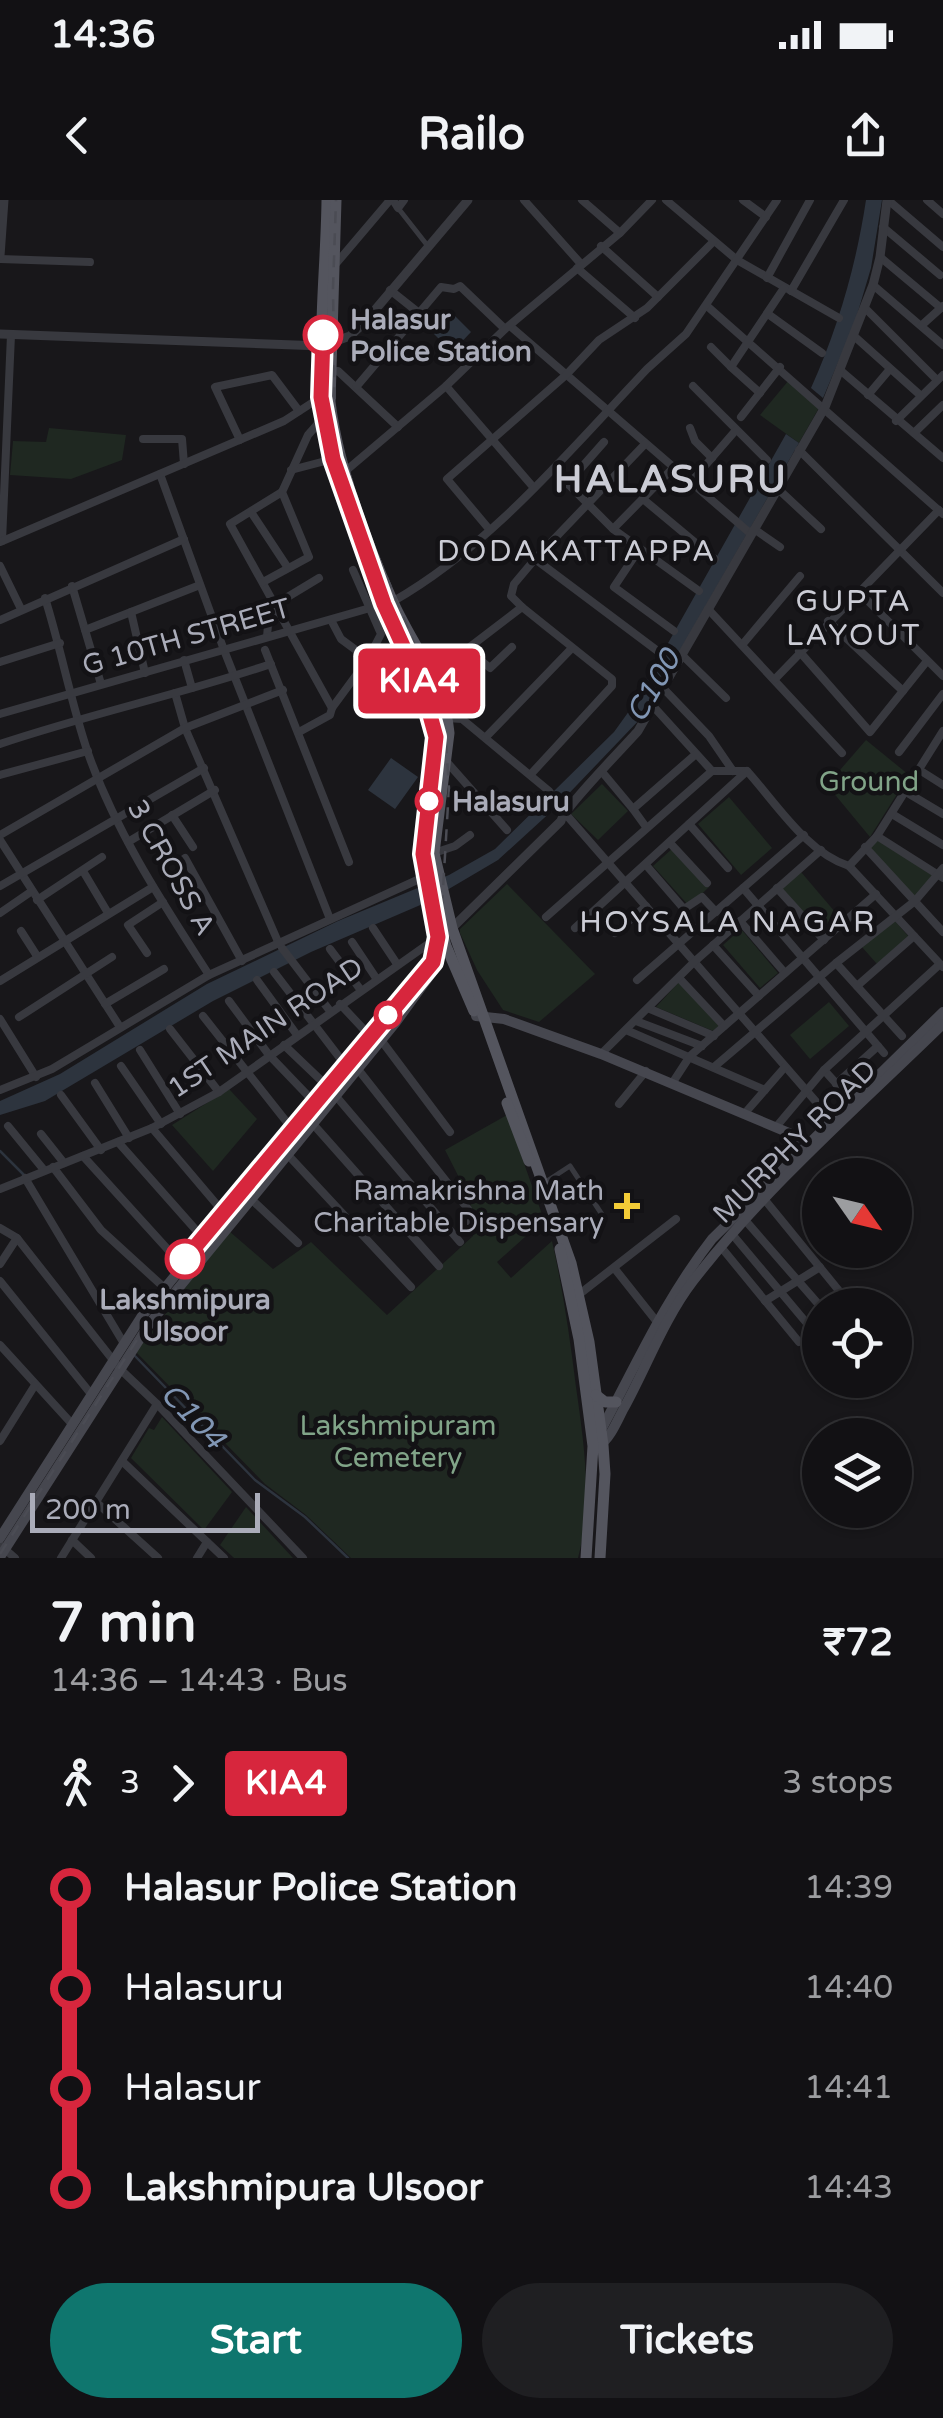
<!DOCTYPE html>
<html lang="en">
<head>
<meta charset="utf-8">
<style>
  :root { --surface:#121114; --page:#1f1f22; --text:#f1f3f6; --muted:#9c9da0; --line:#313134; --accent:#0f766e }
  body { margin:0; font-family:"Varela Round",sans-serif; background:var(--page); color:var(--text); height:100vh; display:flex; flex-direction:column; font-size:38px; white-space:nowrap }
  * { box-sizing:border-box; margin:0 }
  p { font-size:32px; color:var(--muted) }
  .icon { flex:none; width:55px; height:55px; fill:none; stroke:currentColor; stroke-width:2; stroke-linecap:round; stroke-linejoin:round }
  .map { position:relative; height:1358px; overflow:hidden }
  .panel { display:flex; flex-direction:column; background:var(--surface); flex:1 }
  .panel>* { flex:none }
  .badge { padding:0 20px; border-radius:8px; font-size:35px; line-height:65px }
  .needle { width:65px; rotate:124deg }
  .buttons { position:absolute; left:802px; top:958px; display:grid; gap:20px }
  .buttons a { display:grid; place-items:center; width:110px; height:110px; border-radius:50%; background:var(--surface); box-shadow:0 2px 8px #0004,0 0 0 2px var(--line); font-size:50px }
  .scale { position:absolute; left:30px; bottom:25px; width:230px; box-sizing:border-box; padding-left:10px; border:5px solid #aaacb9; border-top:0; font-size:28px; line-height:35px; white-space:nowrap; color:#aaacb9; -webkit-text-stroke:8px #131215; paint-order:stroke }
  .map>.badge { position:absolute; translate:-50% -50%; box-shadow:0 0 0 5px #fff }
  .legs { display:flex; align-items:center; gap:15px; height:110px; padding:0 50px; font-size:32px }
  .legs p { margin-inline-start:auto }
  .overview { display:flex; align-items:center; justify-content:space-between; height:170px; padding:0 50px }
  h1 { font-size:55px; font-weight:700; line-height:75px }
  .cta { display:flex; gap:20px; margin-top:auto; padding:20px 50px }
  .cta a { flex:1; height:115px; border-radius:60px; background:var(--accent); color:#fff; font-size:40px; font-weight:700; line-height:115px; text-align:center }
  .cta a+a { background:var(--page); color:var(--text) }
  ul { padding:0 50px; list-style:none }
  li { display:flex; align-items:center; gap:35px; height:100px; font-size:38px }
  li i { display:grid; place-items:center; width:15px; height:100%; margin:0 12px; background:currentColor }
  li i::after { content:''; width:25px; height:25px; margin:-12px; border:8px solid; border-radius:50%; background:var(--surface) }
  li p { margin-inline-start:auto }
  li:first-child i { background:linear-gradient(#0000 50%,currentColor 0) }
  li:last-child i { background:linear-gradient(currentColor 50%,#0000 0) }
  .status { display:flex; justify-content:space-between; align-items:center; height:70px; padding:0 50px; background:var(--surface); direction:ltr }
  .status svg { height:28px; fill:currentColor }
  header { display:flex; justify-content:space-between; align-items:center; height:130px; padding:0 50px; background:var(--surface); font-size:45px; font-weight:700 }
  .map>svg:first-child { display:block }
</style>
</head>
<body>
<div class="status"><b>14:36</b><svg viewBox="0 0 49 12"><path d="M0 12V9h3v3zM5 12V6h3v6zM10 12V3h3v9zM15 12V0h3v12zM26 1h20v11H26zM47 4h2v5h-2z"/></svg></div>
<header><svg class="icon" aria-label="back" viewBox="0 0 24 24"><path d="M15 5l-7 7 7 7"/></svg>Railo<svg class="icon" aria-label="share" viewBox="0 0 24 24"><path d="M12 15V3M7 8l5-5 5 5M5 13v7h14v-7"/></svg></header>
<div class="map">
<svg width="943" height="1358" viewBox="0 0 943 1358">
  <rect width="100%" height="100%" fill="#18171a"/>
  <g fill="#1f2821">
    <polygon points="789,180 820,206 799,243 760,215"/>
    <polygon points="49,228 126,235 122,260 71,279 10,275 13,241 46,242"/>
    <polygon points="866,540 909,575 870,637 827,585"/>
    <polygon points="602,584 628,611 598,640 571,614"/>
    <polygon points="729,597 772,648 741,675 698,624"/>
    <polygon points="878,639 933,676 915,698 869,647"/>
    <polygon points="673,648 709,687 689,706 653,666"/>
    <polygon points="801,672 841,719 818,739 778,691"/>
    <polygon points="507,684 595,774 539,822 503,810 477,770 460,733 460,729"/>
    <polygon points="894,720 909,737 877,764 862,747"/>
    <polygon points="741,729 778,773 760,788 723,745"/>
    <polygon points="679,782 719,826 713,831 656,807"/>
    <polygon points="829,802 849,826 810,859 790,835"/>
    <polygon points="229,889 257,919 213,971 172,925"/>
    <path d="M507,915L544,1020L497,1062L511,1078L552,1041C563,1090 570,1138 576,1187C584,1243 593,1302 578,1358H351L306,1315L265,1284L136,1152L229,1031L273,1069L311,1042L387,1115L473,1036L470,999L445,950Z"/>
    <polygon points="162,1217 232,1292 204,1330 131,1258 149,1228 154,1230"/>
    <polygon points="246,1307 293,1358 234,1358 220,1345"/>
  </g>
  <g fill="#2d343e">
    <path d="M866,0H882L871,68L854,125L823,198L811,188C838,128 856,66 866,0Z"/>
    <polygon points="453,114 471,132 452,152 434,134"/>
    <polygon points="786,234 799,243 642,517 555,608 498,660 425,703 311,752 213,801 45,901 0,915 0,901 60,874 207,784 338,721 449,675 495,649 614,532 632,507"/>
    <polygon points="391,558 418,577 395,609 368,590"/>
  </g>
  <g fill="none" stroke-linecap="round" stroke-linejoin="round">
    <g stroke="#2d343e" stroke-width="2.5">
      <polyline points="0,951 24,975"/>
      <polyline points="135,1156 255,1280 305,1317 348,1358"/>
    </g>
    <g stroke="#38393f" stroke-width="5">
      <polyline points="398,8 427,45"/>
      <polyline points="544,983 570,966 603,1016"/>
    </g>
    <g stroke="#38393f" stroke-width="8">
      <polyline points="393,0 398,8 404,0"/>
      <polyline points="524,0 581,64"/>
      <polyline points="582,0 620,33"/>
      <polyline points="666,0 737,60 839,118"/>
      <polyline points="743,0 766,17"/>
      <polyline points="888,0 943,47"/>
      <polyline points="927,0 943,14"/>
      <polyline points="883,27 940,75"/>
      <polyline points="601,46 658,97"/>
      <polyline points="880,57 941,108"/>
      <polyline points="0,59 90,62"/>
      <polyline points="334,66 390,0"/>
      <polyline points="577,68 635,118"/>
      <polyline points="767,78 810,0"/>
      <polyline points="873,85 943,145"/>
      <polyline points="791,91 844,0"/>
      <polyline points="707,106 943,314"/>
      <polyline points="865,108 937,180"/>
      <polyline points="419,113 441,87 454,89 460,86 505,129"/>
      <polyline points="768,114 822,153"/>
      <polyline points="922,125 943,106"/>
      <polyline points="510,126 751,334"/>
      <polyline points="854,136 920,195"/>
      <polyline points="711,147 731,167"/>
      <polyline points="840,170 943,258"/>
      <polyline points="331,172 338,171 398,227"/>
      <polyline points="357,186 419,113 390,90"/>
      <polyline points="446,186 534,288"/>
      <polyline points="693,186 767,260"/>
      <polyline points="760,193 731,167 784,88"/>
      <polyline points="868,195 890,169"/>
      <polyline points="741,217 780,167"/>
      <polyline points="896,221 943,175"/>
      <polyline points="690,228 695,241 712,258"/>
      <polyline points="914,233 943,205"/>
      <polyline points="143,239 182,239 184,264"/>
      <polyline points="240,240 215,187 272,175 299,211"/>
      <polyline points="799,250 943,393"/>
      <polyline points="553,269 613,329 699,391"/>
      <polyline points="291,270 333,259"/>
      <polyline points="160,274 224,450 330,719"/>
      <polyline points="342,274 446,186 505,129 620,33 652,0"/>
      <polyline points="691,282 736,230"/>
      <polyline points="567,284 604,242"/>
      <polyline points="777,288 821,329"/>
      <polyline points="282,292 230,324 332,508"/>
      <polyline points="643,299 715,359"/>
      <polyline points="251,312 288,368"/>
      <polyline points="489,329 447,279 566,175 599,140 647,108 713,42"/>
      <polyline points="613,329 673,268"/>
      <polyline points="754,329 780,347"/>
      <polyline points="2,341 11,135"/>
      <polyline points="0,342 284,221 321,197"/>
      <polyline points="640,348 614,387 674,431"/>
      <polyline points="535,359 663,455"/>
      <polyline points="0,366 21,409"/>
      <polyline points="263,382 309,357 282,292 308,235 323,218"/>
      <polyline points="72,386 101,484"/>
      <polyline points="858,391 943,476"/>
      <path d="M45,398C61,449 71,503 88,553C116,633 164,705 209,775"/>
      <path d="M392,402C492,345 569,251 647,169L686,134L777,0"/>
      <polyline points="276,404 319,378"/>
      <polyline points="708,409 842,553"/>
      <polyline points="0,420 184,339"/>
      <polyline points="331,420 341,439 368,459"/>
      <polyline points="828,421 903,491"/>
      <polyline points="85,430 131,412"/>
      <polyline points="267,437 268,425 280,412"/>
      <polyline points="742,445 800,376"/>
      <polyline points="265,450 349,662"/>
      <polyline points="799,451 870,532 927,461"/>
      <polyline points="682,455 726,498"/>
      <polyline points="458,456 522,407"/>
      <polyline points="184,460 192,488"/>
      <polyline points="0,462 60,443"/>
      <polyline points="145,473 131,412 200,385"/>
      <polyline points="775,479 939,310"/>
      <polyline points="663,488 709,536 733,571"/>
      <polyline points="436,489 458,472 466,478 484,463 490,468 512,447"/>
      <polyline points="175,493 185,528 279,744"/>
      <path d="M653,506L712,571H747C776,603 807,653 849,666L943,767"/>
      <polyline points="0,514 384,404"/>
      <polyline points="447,518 462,519 549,591 563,611 818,904"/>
      <polyline points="299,532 330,515 332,508 368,459 381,434 353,370"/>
      <polyline points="486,537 572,448"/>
      <path d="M0,544C89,514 182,494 271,464"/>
      <polyline points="899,552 943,494"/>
      <polyline points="446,561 507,630"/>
      <polyline points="921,571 943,585"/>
      <polyline points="603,573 633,609"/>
      <polyline points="531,574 612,486 612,479 522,407 511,396 514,384 535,359 645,244"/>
      <polyline points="0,575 88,551"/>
      <polyline points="906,592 943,614"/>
      <polyline points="892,614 943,645"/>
      <polyline points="172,615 193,647"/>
      <polyline points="689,624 728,668"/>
      <polyline points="646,627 633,609 696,554"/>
      <polyline points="0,635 185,528 283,490"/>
      <polyline points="877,636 943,678"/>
      <polyline points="0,640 120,827"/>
      <polyline points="128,642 215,590"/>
      <polyline points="670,643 707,683"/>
      <polyline points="865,647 943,732"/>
      <polyline points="434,653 455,646 470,635"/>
      <polyline points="185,658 242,761"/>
      <polyline points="646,665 684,709 702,697 716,712"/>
      <polyline points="849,666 877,636 943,531"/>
      <polyline points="83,671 108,713"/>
      <polyline points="0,686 204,568"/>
      <polyline points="743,688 884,853"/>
      <polyline points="777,688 824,740"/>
      <polyline points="37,700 102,657"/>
      <polyline points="0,713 32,691"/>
      <polyline points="546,717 712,571"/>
      <polyline points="740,721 785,773"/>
      <polyline points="373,728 397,764"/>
      <polyline points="575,728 747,571"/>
      <polyline points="21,731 37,756"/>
      <polyline points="615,733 646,706"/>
      <polyline points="352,742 376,778"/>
      <polyline points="713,745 759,796"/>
      <polyline points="282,748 330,811"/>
      <polyline points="330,749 360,789"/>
      <polyline points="147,753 128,725 163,702"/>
      <polyline points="836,763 902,836"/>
      <polyline points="274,772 346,866"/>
      <polyline points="679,778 724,826"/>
      <polyline points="257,780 297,835"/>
      <polyline points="637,780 804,635"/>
      <polyline points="0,781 153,687"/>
      <polyline points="857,786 914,736"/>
      <polyline points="229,801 269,855 315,903"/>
      <polyline points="105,804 164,769"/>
      <polyline points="340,804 370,836"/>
      <polyline points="650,809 714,836"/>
      <polyline points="203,816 293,930"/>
      <polyline points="19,817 112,757"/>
      <polyline points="0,819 36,877"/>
      <polyline points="636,821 702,846"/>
      <polyline points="170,829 219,892"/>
      <polyline points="626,830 765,890"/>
      <polyline points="381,840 450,932"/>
      <polyline points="284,845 328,887"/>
      <polyline points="140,850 180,914"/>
      <polyline points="601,854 694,762 821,650"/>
      <polyline points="121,866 161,924"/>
      <polyline points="714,867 836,763 915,701 943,668"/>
      <polyline points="357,868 468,1009 469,1028"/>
      <polyline points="824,870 843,891"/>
      <polyline points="673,882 690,856 876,694"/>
      <polyline points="95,883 129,938"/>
      <polyline points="836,884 878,846"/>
      <polyline points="0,890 52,869 209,775 426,676"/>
      <polyline points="61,895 101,950"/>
      <polyline points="335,895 460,1042"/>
      <polyline points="619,904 646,871"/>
      <polyline points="745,913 785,867"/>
      <polyline points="313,924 439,1066"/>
      <polyline points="8,926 44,970"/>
      <polyline points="776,927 824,870 940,764"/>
      <polyline points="152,928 224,1013"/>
      <polyline points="41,934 64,963"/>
      <polyline points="118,942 203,1038"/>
      <polyline points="288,955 411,1087"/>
      <polyline points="83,956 181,1064"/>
      <polyline points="53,967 101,1030 169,1092"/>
      <polyline points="25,978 123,1142"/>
      <polyline points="0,989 152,928 219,892 438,737"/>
      <polyline points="251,999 298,1043"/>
      <polyline points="765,1000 849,1103"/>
      <polyline points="745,1020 820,1106"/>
      <polyline points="0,1028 17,1038 120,1169 157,1204 303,1358"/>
      <polyline points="732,1034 810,1127"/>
      <polyline points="721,1047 799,1142"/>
      <polyline points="0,1064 17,1038"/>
      <polyline points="615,1069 657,1122"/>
      <polyline points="0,1081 91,1194"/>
      <polyline points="577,1096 676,1019"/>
      <polyline points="765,1101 820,1067"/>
      <polyline points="0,1145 72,1224"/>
      <polyline points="0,1241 35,1185"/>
      <polyline points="122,1261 224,1358"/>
      <polyline points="96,1302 158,1358"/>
      <polyline points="72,1340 91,1358"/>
      <polyline points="0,1345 15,1358"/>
      <polyline points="61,1358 157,1204"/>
      <polyline points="197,1358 207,1342"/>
    </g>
    <g stroke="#38393f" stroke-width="9">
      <polyline points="0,56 4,0"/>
      <polyline points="0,134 322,146 350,136 364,123 468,0"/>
      <path d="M452,728L561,621C563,609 624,547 638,531L825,207L873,85L880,57L887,0"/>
    </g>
    <g stroke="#46474f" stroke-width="10">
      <polyline points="476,816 504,819 601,854 813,943"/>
      <path d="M597,1231L601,1230C636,1165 666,1098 712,1039L943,812"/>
      <path d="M600,1245C611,1237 617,1221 624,1208C647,1166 664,1119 693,1081C766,987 858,907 943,824"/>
      <polyline points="0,1338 142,1116 433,761 438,737 437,726"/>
      <polyline points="0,1357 150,1123 396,822 433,771"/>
    </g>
    <g stroke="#54555e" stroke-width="11">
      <path d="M327,0C326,93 309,189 339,278"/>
      <path d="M336,0L330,202C338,267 365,339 392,400C411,443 445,484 449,533L434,653L452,728L571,1063L589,1142L603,1245L605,1274L600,1358"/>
      <polyline points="349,305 384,404 429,505 435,537 425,625 426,676 446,746 474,811"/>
      <polyline points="507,903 529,961"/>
      <polyline points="560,1049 579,1139 593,1246 586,1358"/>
      <polyline points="596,1195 605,1202 616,1202"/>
    </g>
    <polyline stroke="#4b4c54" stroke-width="2.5" stroke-dasharray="12 10" stroke-linecap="butt" points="0,1354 149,1121 424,786 435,763 440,740 449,588 446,544 439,504 367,329 335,228 333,88 336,0"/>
  </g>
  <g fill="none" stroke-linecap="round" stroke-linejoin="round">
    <g stroke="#fff" stroke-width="22">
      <polyline id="line-1" points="185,1059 433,762 438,737 423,654 436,537 423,490 384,404 333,259 321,197 323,135"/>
    </g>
    <use href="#line-1" stroke="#d7263d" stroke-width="15"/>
  </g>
  <g fill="#fff" stroke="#d7263d" stroke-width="5">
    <circle cx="323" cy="135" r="18"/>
    <circle cx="429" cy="601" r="12"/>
    <circle cx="388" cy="815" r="12"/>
    <circle cx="185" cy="1059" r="18"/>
  </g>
  <path fill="#f2cb37" stroke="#131215" stroke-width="4" d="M622 991h10v10h10v10h-10v10h-10v-10h-10v-10h10z"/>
  <g text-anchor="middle" stroke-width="9" stroke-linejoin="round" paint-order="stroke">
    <g font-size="28" font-weight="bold" fill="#aaacb9" stroke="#131215" text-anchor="start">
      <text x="350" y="129">Halasur<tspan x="350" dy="32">Police Station</tspan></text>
      <text x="452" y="611">Halasuru</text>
      <text x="185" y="1109" text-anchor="middle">Lakshmipura<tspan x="185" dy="32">Ulsoor</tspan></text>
    </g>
    <g font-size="28" fill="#aaacb9" stroke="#131215">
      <text transform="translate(186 436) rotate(-16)" y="10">G 10TH STREET</text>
      <text transform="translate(172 667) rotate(61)" y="10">3 CROSS A</text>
      <text transform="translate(265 827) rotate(-34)" y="10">1ST MAIN ROAD</text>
      <text transform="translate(794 941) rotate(-45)" y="10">MURPHY ROAD</text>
    </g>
    <g font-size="28" fill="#81a488" stroke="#131215">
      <text x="869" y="591">Ground</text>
      <text x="398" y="1235">Lakshmipuram<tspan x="398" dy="32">Cemetery</tspan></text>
    </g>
    <g font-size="28" fill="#aaacb9" stroke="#131215" text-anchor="end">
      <text x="604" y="1000">Ramakrishna Math<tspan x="604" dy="32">Charitable Dispensary</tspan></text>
    </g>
    <g font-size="30" letter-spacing="2.5" fill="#cbccd5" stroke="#131215">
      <text x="577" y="361">DODAKATTAPPA</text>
      <text x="854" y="411">GUPTA<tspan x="854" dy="34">LAYOUT</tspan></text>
      <text x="728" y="732">HOYSALA NAGAR</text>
    </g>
    <g font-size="30" font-style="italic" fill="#8196b4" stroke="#131215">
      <text transform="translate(653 486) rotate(-60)" y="10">C100</text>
      <text transform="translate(193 1216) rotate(46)" y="10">C104</text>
    </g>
    <g font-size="38" font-weight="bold" letter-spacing="2.5" fill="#cbccd5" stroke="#131215">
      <text x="671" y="292">HALASURU</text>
    </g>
  </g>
</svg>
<div class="buttons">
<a><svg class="needle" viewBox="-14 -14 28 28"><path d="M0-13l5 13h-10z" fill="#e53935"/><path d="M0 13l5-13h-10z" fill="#9c9da0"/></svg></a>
<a><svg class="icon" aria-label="locate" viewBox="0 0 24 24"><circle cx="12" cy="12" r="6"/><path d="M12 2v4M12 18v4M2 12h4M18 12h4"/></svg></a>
<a><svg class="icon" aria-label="layers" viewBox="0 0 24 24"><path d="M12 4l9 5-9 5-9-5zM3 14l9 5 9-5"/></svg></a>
</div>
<div class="scale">200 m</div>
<b class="badge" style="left:419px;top:481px;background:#d7263d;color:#fff">KIA4</b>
</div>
<section class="panel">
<div class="overview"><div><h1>7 min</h1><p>14:36 – 14:43 · Bus</p></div><b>₹72</b></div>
<div class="legs"><svg class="icon" aria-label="walk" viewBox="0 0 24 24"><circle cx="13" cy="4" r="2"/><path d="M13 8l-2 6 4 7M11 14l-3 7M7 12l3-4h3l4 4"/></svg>3<svg class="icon" aria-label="forward" viewBox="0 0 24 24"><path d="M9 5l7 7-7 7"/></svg><b class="badge" style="background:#d7263d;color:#fff">KIA4</b><p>3 stops</p></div>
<ul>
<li><i style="color:#d7263d"></i><b>Halasur Police Station</b><p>14:39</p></li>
<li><i style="color:#d7263d"></i><span>Halasuru</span><p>14:40</p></li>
<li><i style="color:#d7263d"></i><span>Halasur</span><p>14:41</p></li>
<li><i style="color:#d7263d"></i><b>Lakshmipura Ulsoor</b><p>14:43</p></li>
</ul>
<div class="cta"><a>Start</a><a>Tickets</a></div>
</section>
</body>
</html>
